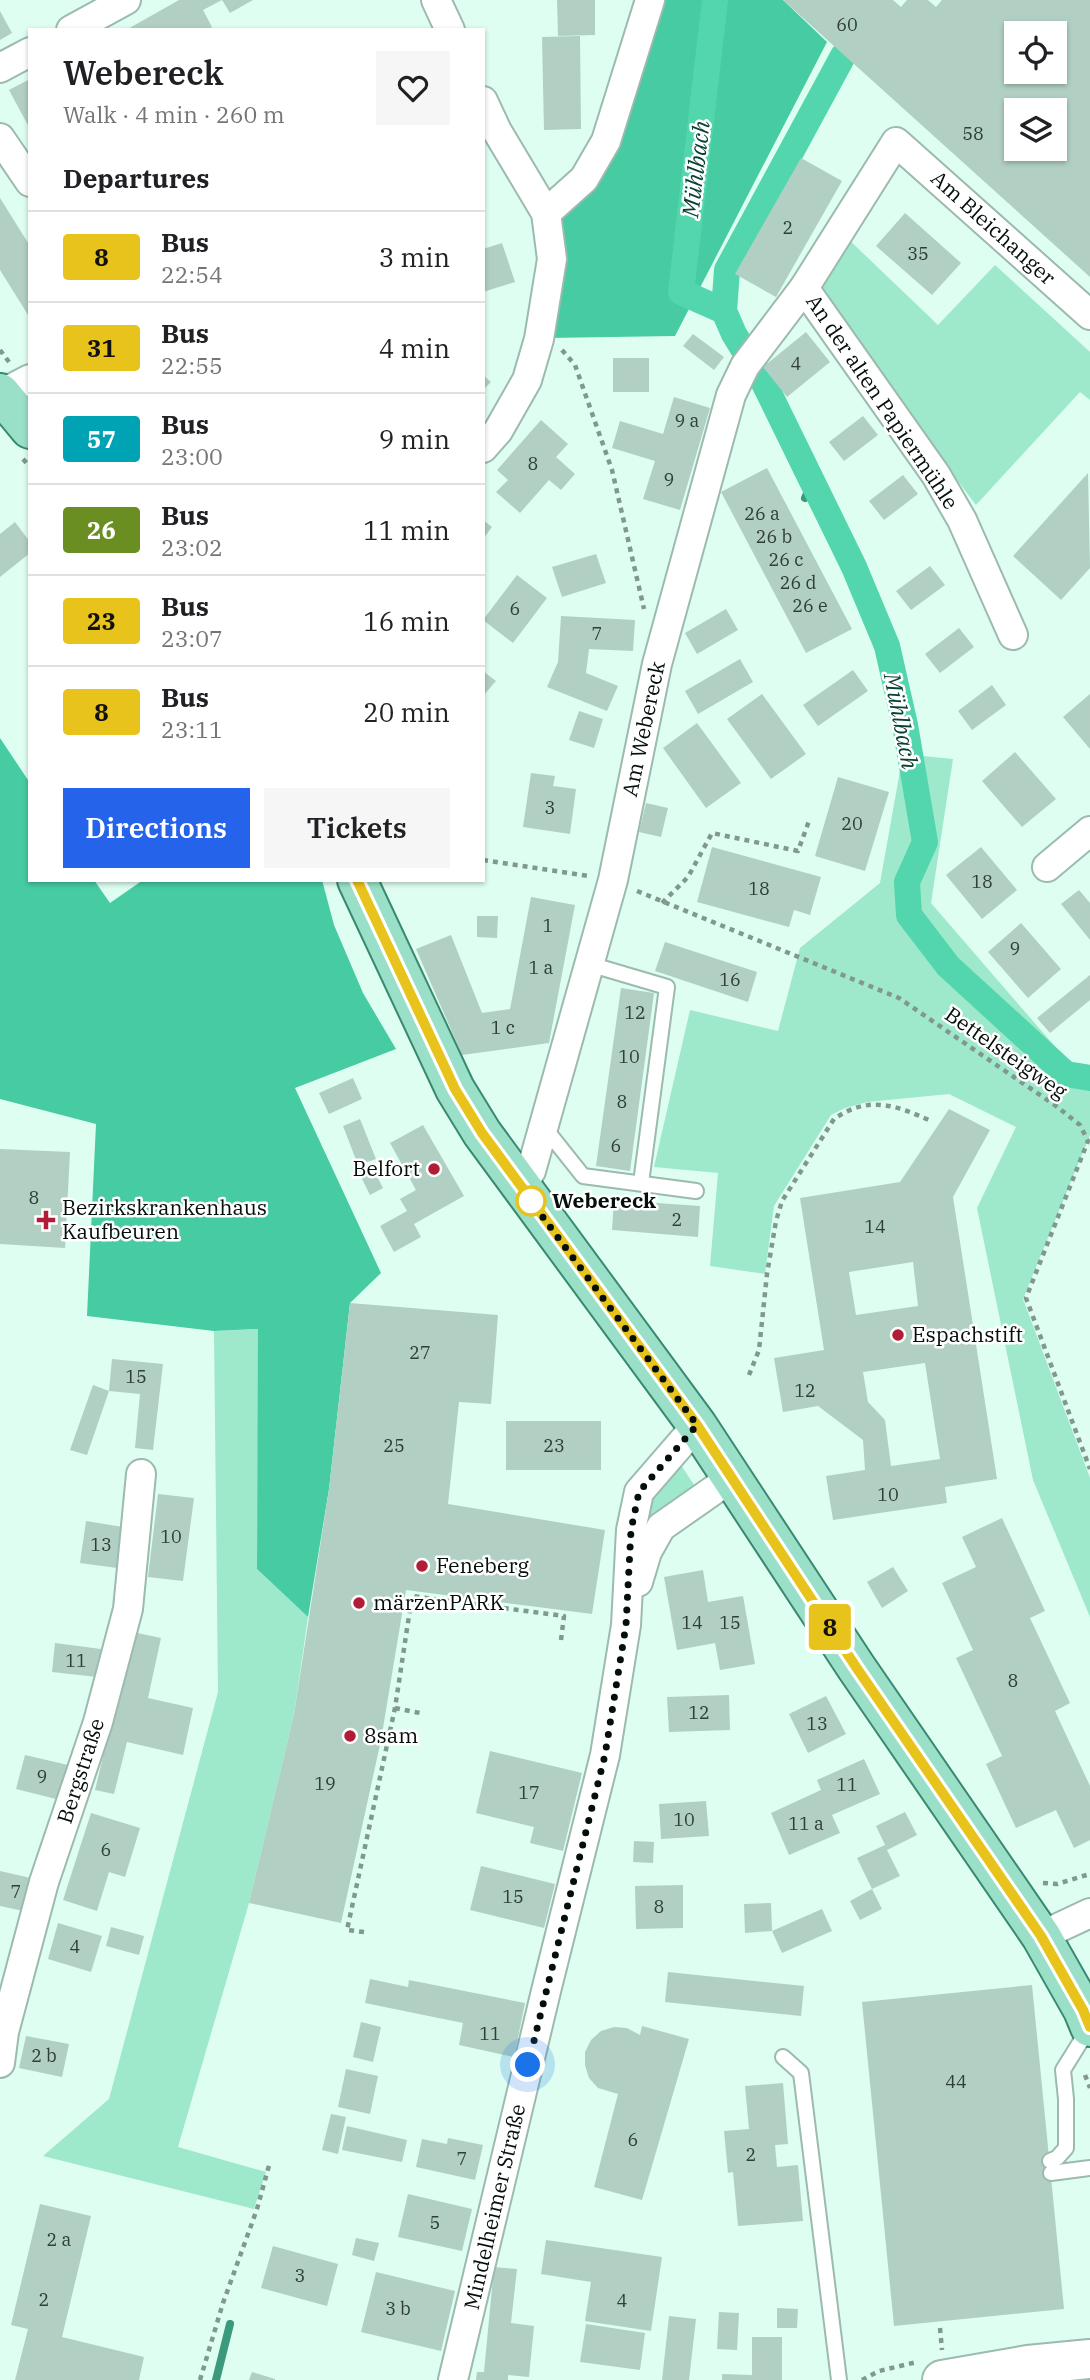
<!DOCTYPE html>
<html lang="en">
<head>
<meta charset="utf-8">
<style>
  :root { --surface:#fff; --page:#f6f6f6; --text:#202124; --muted:#757577; --line:#e0e0e0; --accent:#2563eb }
  body { margin:0; font-family:"IBM Plex Serif",serif; background:var(--page); color:var(--text); height:100vh; display:flex; flex-direction:column; font-size:26px; white-space:nowrap }
  * { box-sizing:border-box; margin:0 }
  p { font-size:23px; color:var(--muted) }
  .icon { flex:none; width:38px; height:38px; fill:none; stroke:currentColor; stroke-width:2; stroke-linecap:round; stroke-linejoin:round }
  .map { position:relative; flex:1; overflow:hidden }
  .side { position:absolute; left:28px; top:28px; width:457px; height:854px; display:flex; flex-direction:column; background:var(--surface); border-radius:0px; box-shadow:0 2px 5px #0004 }
  .side>* { flex:none }
  .badge { padding:0 14px; border-radius:5px; font-size:24px; line-height:46px }
  .buttons { position:absolute; left:1004px; top:21px; display:grid; gap:14px }
  .buttons a { display:grid; place-items:center; width:63px; height:63px; border-radius:0px; background:var(--surface); box-shadow:0 2px 5px #0004; font-size:35px }
  .you { position:absolute; width:35px; height:35px; margin:-18px; border:5px solid #fff; border-radius:50%; background:#1a73e8; box-shadow:0 0 0 10px #1a73e833 }
  .map>.badge { position:absolute; translate:-50% -50%; box-shadow:0 0 0 4px #fff }
  h2 { padding:0 35px; font-size:26px; line-height:63px }
  .round { display:grid; place-items:center; flex:none; width:74px; height:74px; border-radius:0px; background:var(--page) }
  .summary { display:flex; align-items:center; justify-content:space-between; height:119px; padding:0 35px }
  h1 { font-size:33px; font-weight:600; line-height:52px }
  .cta { display:flex; gap:14px; margin-top:auto; padding:14px 35px }
  .cta a { flex:1; height:80px; border-radius:0px; background:var(--accent); color:#fff; font-size:28px; font-weight:600; line-height:80px; text-align:center }
  .cta a+a { background:var(--page); color:var(--text) }
  ul { padding:0; list-style:none }
  li { display:flex; align-items:center; gap:21px; height:91px; padding:0 35px; border-top:2px solid var(--line) }
  li div { flex:1 }
  li b { display:block; font-size:26px }
  li em { font-style:normal }
  li .badge { min-width:77px; font-weight:700; text-align:center }
  .map>svg:first-child { display:block }
</style>
</head>
<body>
<div class="map">
<svg width="1090" height="2380" viewBox="0 0 1090 2380">
  <rect width="100%" height="100%" fill="#defef1"/>
  <g fill="#9ee8cc">
    <polygon points="843,234 938,325 995,265 1090,352 1090,400 1080,392 976,505 811,287"/>
    <polygon points="903,754 953,759 931,903 1058,1050 1090,1080 1090,1135 1023,1299 1090,1478 1090,1617 1033,1480 977,1208 1016,1127 949,1094 867,1102 845,1108 831,1115 774,1206 765,1274 710,1266 718,1173 654,1167 690,1010 778,1031 800,948 880,883"/>
    <polygon points="259,1329 257,1569 308,1617 294,1714 249,1903 178,2147 266,2172 254,2209 43,2156 109,2099 218,1692 214,1331"/>
    <polygon points="677,1459 698,1491 639,1545 647,1495"/>
  </g>
  <g fill="#46cba3">
    <polygon points="659,0 783,0 827,42 675,336 547,338 556,216"/>
    <polygon points="0,738 30,783 30,880 94,880 110,903 143,880 322,880 334,925 363,993 396,1049 295,1088 381,1273 350,1303 329,1489 308,1617 257,1569 258,1329 214,1331 87,1316 96,1124 0,1099"/>
  </g>
  <g fill="none" stroke-linecap="round" stroke-linejoin="round">
    <g stroke="#3b9a7c" stroke-width="8">
      <polyline points="805,498 811,484"/>
      <polyline points="216,2380 230,2324"/>
    </g>
    <g stroke="#53d6ad" stroke-width="26">
      <polyline points="715,0 681,292 724,311"/>
      <polyline points="843,56 727,270 724,311 734,334 764,383 854,567 887,646 905,725 925,842 907,882 909,915 948,966 1066,1074 1090,1078"/>
    </g>
  </g>
  <g fill="#b1d0c3" fill-rule="evenodd">
    <polygon points="179,0 222,0 203,10 212,27 206,30 126,30"/>
    <polygon points="222,0 253,0 230,13"/>
    <polygon points="557,0 595,0 595,35 558,36"/>
    <path d="M783,0H893L901,7L907,0H928L936,7L942,0H1090V277ZM1017,33H1055V72H1017ZM1017,110H1055V149H1017Z"/>
    <polygon points="0,11 12,33 0,40"/>
    <polygon points="580,36 581,129 544,130 542,37"/>
    <polygon points="30,79 30,129 9,90"/>
    <polygon points="801,158 842,181 776,297 735,274"/>
    <polygon points="0,198 30,246 30,318 0,270"/>
    <polygon points="905,213 961,263 932,295 876,246"/>
    <polygon points="502,243 515,282 483,292 483,249"/>
    <polygon points="806,332 830,362 787,397 763,367"/>
    <polygon points="693,334 724,357 714,370 683,346"/>
    <rect x="613" y="358" width="36" height="34"/>
    <polygon points="483,375 491,382 483,390"/>
    <polygon points="674,397 710,408 680,510 643,499 655,461 612,448 620,421 663,434"/>
    <polygon points="863,416 878,435 844,461 829,442"/>
    <polygon points="541,420 568,444 556,457 575,474 561,490 549,480 520,513 496,492 508,480 497,470"/>
    <polygon points="767,468 852,629 806,653 721,492"/>
    <polygon points="1088,473 1090,568 1061,600 1013,556"/>
    <polygon points="903,475 918,494 884,520 869,501"/>
    <polygon points="483,520 492,527 483,539"/>
    <polygon points="15,522 30,542 30,553 0,577 0,534"/>
    <polygon points="596,554 606,583 562,597 552,567"/>
    <polygon points="930,566 945,585 911,610 896,591"/>
    <polygon points="517,575 547,598 513,643 483,620"/>
    <polygon points="726,609 738,630 697,654 685,633"/>
    <polygon points="561,616 635,620 633,651 589,649 586,673 618,686 607,711 547,687 558,662"/>
    <polygon points="959,628 974,647 940,673 925,654"/>
    <polygon points="740,659 753,682 698,714 685,691"/>
    <polygon points="853,670 868,691 818,726 803,705"/>
    <polygon points="483,671 496,681 483,696"/>
    <polygon points="992,685 1006,705 972,730 958,711"/>
    <polygon points="762,694 806,754 771,779 727,719"/>
    <polygon points="1090,694 1090,749 1063,717"/>
    <polygon points="579,711 603,719 594,748 569,740"/>
    <polygon points="697,723 741,783 706,808 663,748"/>
    <polygon points="1015,752 1056,799 1022,827 982,781"/>
    <polygon points="531,773 555,776 553,786 576,789 570,834 523,827"/>
    <polygon points="838,777 889,792 865,871 815,856"/>
    <polygon points="646,803 668,808 661,837 639,832"/>
    <polygon points="712,847 821,877 810,915 794,910 789,927 697,902"/>
    <polygon points="981,847 1017,890 982,919 946,875"/>
    <polygon points="1079,890 1090,903 1090,940 1061,904"/>
    <polygon points="531,897 575,905 549,1043 462,1055 416,949 451,935 482,1013 510,1009"/>
    <polygon points="477,916 498,916 497,938 477,937"/>
    <polygon points="1021,923 1061,969 1028,998 988,952"/>
    <polygon points="665,942 757,972 748,1002 655,971"/>
    <polygon points="1090,975 1090,1000 1050,1033 1037,1018"/>
    <polygon points="621,988 654,993 630,1171 596,1166"/>
    <polygon points="353,1078 362,1099 329,1114 319,1093"/>
    <path d="M949,1109L990,1130L953,1197L997,1479L945,1487L947,1503L833,1520L826,1476L865,1470L863,1440L818,1406L783,1412L774,1358L824,1350L800,1198L900,1182ZM913,1262L918,1306L856,1315L849,1272ZM925,1363L940,1459L891,1466L885,1420L868,1402L863,1372Z"/>
    <polygon points="360,1119 376,1159 358,1165 343,1126"/>
    <polygon points="423,1125 464,1196 414,1224 421,1237 394,1252 380,1226 407,1211 400,1199 416,1190 390,1143"/>
    <polygon points="0,1149 70,1152 65,1248 0,1244"/>
    <polygon points="371,1165 383,1188 370,1195 358,1171"/>
    <polygon points="614,1200 700,1206 698,1237 612,1230"/>
    <polygon points="350,1303 498,1315 491,1404 459,1402 448,1504 605,1530 592,1614 406,1590 381,1740 341,1923 249,1903 294,1714 329,1489"/>
    <polygon points="112,1359 163,1364 153,1450 135,1448 140,1394 109,1391 87,1455 70,1450 93,1385 109,1391"/>
    <rect x="506" y="1421" width="95" height="49"/>
    <polygon points="158,1494 194,1498 183,1581 148,1577"/>
    <polygon points="1002,1518 1045,1611 1030,1618 1070,1703 1055,1711 1090,1786 1090,1840 1074,1848 1056,1810 1016,1828 986,1764 1002,1756 956,1658 973,1650 942,1583 976,1567 962,1537"/>
    <polygon points="86,1521 123,1527 117,1568 80,1563"/>
    <polygon points="893,1567 908,1591 882,1608 867,1582"/>
    <polygon points="703,1570 708,1602 743,1596 755,1664 720,1670 715,1643 677,1650 664,1577"/>
    <polygon points="133,1632 161,1638 148,1698 193,1708 183,1755 127,1742 114,1794 95,1790"/>
    <polygon points="55,1643 101,1649 97,1677 52,1672"/>
    <polygon points="729,1695 730,1730 669,1732 667,1697"/>
    <polygon points="826,1696 846,1734 808,1753 789,1714"/>
    <polygon points="490,1751 582,1773 563,1851 530,1843 534,1827 476,1813"/>
    <polygon points="25,1755 68,1765 60,1800 16,1789"/>
    <polygon points="864,1759 880,1794 832,1815 840,1833 789,1855 771,1813 821,1790 817,1780"/>
    <polygon points="706,1801 709,1836 661,1839 659,1804"/>
    <polygon points="905,1812 917,1835 887,1850 900,1876 872,1889 857,1858 885,1845 876,1826"/>
    <polygon points="91,1813 140,1828 125,1877 109,1872 97,1911 63,1900"/>
    <polygon points="634,1841 654,1842 653,1863 633,1862"/>
    <polygon points="481,1866 555,1884 544,1928 470,1910"/>
    <polygon points="0,1871 35,1879 28,1912 0,1906"/>
    <polygon points="683,1885 683,1928 636,1929 635,1886"/>
    <polygon points="872,1889 882,1909 860,1920 850,1901"/>
    <polygon points="771,1903 772,1931 745,1933 744,1904"/>
    <polygon points="822,1909 832,1931 782,1953 772,1931"/>
    <polygon points="58,1923 102,1936 91,1972 48,1959"/>
    <polygon points="111,1927 144,1936 139,1955 106,1946"/>
    <polygon points="668,1972 804,1986 801,2016 665,2002"/>
    <polygon points="370,1979 408,1987 409,1980 525,2003 514,2057 459,2045 463,2023 365,2003"/>
    <polygon points="1032,1985 1064,2309 894,2326 862,2002"/>
    <polygon points="361,2022 381,2027 373,2062 353,2057"/>
    <polygon points="642,2026 689,2039 642,2200 594,2187 618,2094 598,2088 589,2078 585,2065 585,2052 591,2040 601,2031 614,2027 627,2028 640,2035"/>
    <polygon points="26,2036 69,2044 62,2077 19,2068"/>
    <polygon points="346,2069 378,2076 370,2114 338,2107"/>
    <polygon points="783,2083 788,2144 775,2145 777,2167 798,2165 803,2221 738,2226 733,2172 728,2173 724,2131 749,2129 745,2086"/>
    <polygon points="331,2114 346,2117 338,2154 322,2150"/>
    <polygon points="347,2126 407,2140 402,2162 342,2150"/>
    <polygon points="448,2138 483,2145 475,2180 416,2167 422,2139 447,2144"/>
    <polygon points="408,2194 472,2209 462,2251 398,2237"/>
    <polygon points="40,2204 91,2216 62,2337 144,2357 139,2380 15,2380 28,2329 11,2325"/>
    <polygon points="356,2238 379,2243 374,2261 352,2255"/>
    <polygon points="546,2240 662,2257 651,2331 585,2321 591,2282 541,2274"/>
    <polygon points="273,2246 338,2264 327,2306 261,2288"/>
    <polygon points="494,2267 517,2269 511,2323 534,2326 529,2377 508,2375 508,2380 476,2380 477,2372 484,2372"/>
    <polygon points="376,2272 455,2291 441,2351 361,2332"/>
    <polygon points="777,2308 798,2309 797,2328 777,2328"/>
    <polygon points="719,2312 739,2313 737,2350 717,2349"/>
    <polygon points="669,2316 696,2319 689,2380 662,2380"/>
    <polygon points="586,2324 645,2333 640,2370 580,2362"/>
    <polygon points="752,2337 782,2337 782,2380 722,2380 722,2374 752,2375"/>
    <polygon points="252,2372 275,2379 275,2380 249,2380"/>
  </g>
  <g fill="none" stroke-linecap="round" stroke-linejoin="round">
    <g stroke="#9cbaae" stroke-width="18">
      <g id="service">
        <polyline points="589,964 667,987 641,1183"/>
        <polyline points="544,1127 583,1176 696,1191"/>
        <polyline points="783,2057 801,2073 839,2380"/>
        <polyline points="1050,2161 1057,2158 1066,2148 1066,2099 1063,2070 1089,2028"/>
        <polyline points="1051,2173 1090,2168"/>
      </g>
    </g>
    <g stroke="#9cbaae" stroke-width="32">
      <g id="minor">
        <polyline points="436,0 450,30"/>
        <polyline points="71,30 126,0"/>
        <polyline points="0,68 30,52"/>
        <polyline points="483,101 497,131 546,213 552,259 539,339 527,380 498,431 483,448"/>
        <polyline points="0,138 30,182"/>
        <polyline points="546,213 584,179 606,141 650,0"/>
        <polyline points="1,394 30,379"/>
        <polyline points="1013,635 962,520 936,475 804,288 896,142 1090,315"/>
        <polyline points="1047,867 1090,831"/>
        <polyline points="521,1188 531,1171 613,880 657,664 731,395 745,366 804,288"/>
        <polyline points="638,1582 647,1552 661,1527 731,1478"/>
        <polyline points="1041,1936 1090,1913"/>
        <polyline points="0,2063 4,2032 44,1882 98,1722 128,1609 141,1474"/>
        <polyline points="453,2380 546,1991 605,1755 626,1625 631,1530 639,1492 697,1425"/>
      </g>
    </g>
    <g stroke="#9cbaae" stroke-width="42">
      <polyline id="secondary" points="942,2380 1028,2365 1090,2359"/>
    </g>
    <g stroke="#39896f" stroke-width="42">
      <g id="primary">
        <polyline points="0,393 30,429"/>
        <polyline points="357,880 455,1089 482,1133 697,1425 856,1667 1041,1936 1083,2010 1090,2027"/>
      </g>
    </g>
    <g stroke="#81988f" stroke-width="4.5" stroke-dasharray="5 5" stroke-linecap="butt">
      <polyline points="0,350 9,362"/>
      <polyline points="562,350 575,365 612,470 644,609"/>
      <polyline points="23,459 30,467"/>
      <polyline points="483,860 589,876"/>
      <polyline points="637,891 899,998 1056,1106 1080,1125 1088,1141 1026,1298 1090,1469"/>
      <polyline points="662,903 688,877 712,833 798,851 809,821"/>
      <path d="M749,1375L759,1350L767,1274L776,1221L782,1201L834,1119C868,1095 896,1105 931,1121"/>
      <polyline points="395,1708 420,1713"/>
      <polyline points="1043,1883 1057,1884 1090,1874"/>
      <polyline points="364,1932 347,1930 395,1708 412,1596 564,1616 561,1640"/>
      <polyline points="1085,2075 1090,2088"/>
      <polyline points="940,2328 942,2350"/>
      <polyline points="200,2380 223,2303 257,2209 270,2162"/>
      <polyline points="862,2380 879,2371 917,2362"/>
    </g>
    <use href="#service" stroke="#fff" stroke-width="14"/>
    <use href="#minor" stroke="#fff" stroke-width="28"/>
    <use href="#secondary" stroke="#fff" stroke-width="38"/>
    <use href="#primary" stroke="#9ae0c9" stroke-width="38"/>
  </g>
  <g fill="none" stroke-linecap="round" stroke-linejoin="round">
    <g stroke="#fff" stroke-width="16">
      <polyline id="line" points="357,880 455,1089 482,1133 697,1425 856,1667 1041,1936 1083,2010 1090,2027"/>
    </g>
    <use href="#line" stroke="#e8c31b" stroke-width="10"/>
    <polyline stroke="#040e0a" stroke-width="7" stroke-dasharray="0 12.6" points="528,2065 605,1755 626,1625 631,1530 639,1492 697,1425 531,1201"/>
  </g>
  <g fill="#b11d36" stroke="#fff" stroke-width="2.5">
    <circle cx="434" cy="1169" r="7"/>
    <path d="M42.5 1209.5h7v7h7v7h-7v7h-7v-7h-7v-7h7z"/>
    <circle cx="898" cy="1335" r="7"/>
    <circle cx="422" cy="1566" r="7"/>
    <circle cx="359" cy="1603" r="7"/>
    <circle cx="350" cy="1736" r="7"/>
  </g>
  <circle fill="#fff" stroke="#e8c31b" stroke-width="3.5" cx="531" cy="1201" r="14"/>
  <g text-anchor="middle" stroke-width="5" stroke-linejoin="round" paint-order="stroke">
    <g font-size="18" fill="#2f3e38">
      <text x="847" y="31">60</text>
      <text x="973" y="140">58</text>
      <text x="788" y="234">2</text>
      <text x="918" y="260">35</text>
      <text x="796" y="370">4</text>
      <text x="687" y="427">9 a</text>
      <text x="533" y="470">8</text>
      <text x="669" y="486">9</text>
      <text x="762" y="520">26 a</text>
      <text x="774" y="543">26 b</text>
      <text x="786" y="566">26 c</text>
      <text x="798" y="589">26 d</text>
      <text x="810" y="612">26 e</text>
      <text x="515" y="615">6</text>
      <text x="597" y="640">7</text>
      <text x="550" y="814">3</text>
      <text x="852" y="830">20</text>
      <text x="982" y="888">18</text>
      <text x="759" y="895">18</text>
      <text x="548" y="932">1</text>
      <text x="1015" y="955">9</text>
      <text x="541" y="974">1 a</text>
      <text x="730" y="986">16</text>
      <text x="635" y="1019">12</text>
      <text x="503" y="1034">1 c</text>
      <text x="629" y="1063">10</text>
      <text x="622" y="1108">8</text>
      <text x="616" y="1152">6</text>
      <text x="34" y="1204">8</text>
      <text x="677" y="1226">2</text>
      <text x="875" y="1233">14</text>
      <text x="420" y="1359">27</text>
      <text x="136" y="1383">15</text>
      <text x="805" y="1397">12</text>
      <text x="394" y="1452">25</text>
      <text x="554" y="1452">23</text>
      <text x="888" y="1501">10</text>
      <text x="171" y="1543">10</text>
      <text x="101" y="1551">13</text>
      <text x="692" y="1629">14</text>
      <text x="730" y="1629">15</text>
      <text x="76" y="1667">11</text>
      <text x="1013" y="1687">8</text>
      <text x="699" y="1719">12</text>
      <text x="817" y="1730">13</text>
      <text x="42" y="1783">9</text>
      <text x="325" y="1790">19</text>
      <text x="847" y="1791">11</text>
      <text x="529" y="1799">17</text>
      <text x="684" y="1826">10</text>
      <text x="806" y="1830">11 a</text>
      <text x="106" y="1856">6</text>
      <text x="16" y="1898">7</text>
      <text x="513" y="1903">15</text>
      <text x="659" y="1913">8</text>
      <text x="75" y="1953">4</text>
      <text x="490" y="2040">11</text>
      <text x="44" y="2062">2 b</text>
      <text x="956" y="2088">44</text>
      <text x="633" y="2146">6</text>
      <text x="751" y="2161">2</text>
      <text x="462" y="2165">7</text>
      <text x="435" y="2229">5</text>
      <text x="59" y="2246">2 a</text>
      <text x="300" y="2282">3</text>
      <text x="44" y="2306">2</text>
      <text x="622" y="2307">4</text>
      <text x="398" y="2315">3 b</text>
    </g>
    <g font-size="21" fill="#040e0a" stroke="#fff">
      <text transform="translate(993 228) rotate(42)" y="7">Am Bleichanger</text>
      <text transform="translate(882 402) rotate(56)" y="7">An der alten Papiermühle</text>
      <text transform="translate(644 729) rotate(-78)" y="7">Am Webereck</text>
      <text transform="translate(1006 1053) rotate(35)" y="7">Bettelsteigweg</text>
      <text transform="translate(81 1771) rotate(-72)" y="7">Bergstraße</text>
      <text transform="translate(495 2207) rotate(-77)" y="7">Mindelheimer Straße</text>
    </g>
    <g font-size="21" fill="#040e0a" stroke="#fff" text-anchor="start">
      <text x="420" y="1176" text-anchor="end">Belfort</text>
      <text x="62" y="1215">Bezirkskrankenhaus<tspan x="62" dy="24">Kaufbeuren</tspan></text>
      <text x="912" y="1342">Espachstift</text>
      <text x="436" y="1573">Feneberg</text>
      <text x="373" y="1610">märzenPARK</text>
      <text x="364" y="1743">8sam</text>
    </g>
    <g font-size="21" font-weight="bold" fill="#040e0a" stroke="#fff" text-anchor="start">
      <text x="552" y="1208">Webereck</text>
    </g>
    <g font-size="23" font-style="italic" fill="#084232" stroke="#fff">
      <text transform="translate(696 169) rotate(-83)" y="8">Mühlbach</text>
      <text transform="translate(901 721) rotate(79)" y="8">Mühlbach</text>
    </g>
  </g>
</svg>
<div class="buttons">
<a><svg class="icon" aria-label="locate" viewBox="0 0 24 24"><circle cx="12" cy="12" r="6"/><path d="M12 2v4M12 18v4M2 12h4M18 12h4"/></svg></a>
<a><svg class="icon" aria-label="layers" viewBox="0 0 24 24"><path d="M12 4l9 5-9 5-9-5zM3 14l9 5 9-5"/></svg></a>
</div>
<div class="you" style="left:528px;top:2065px"></div>
<b class="badge" style="left:830px;top:1627px;background:#e8c31b;color:#111">8</b>
<section class="side">
<div class="summary"><div><h1>Webereck</h1><p>Walk · 4 min · 260 m</p></div><a class="round"><svg class="icon" aria-label="heart" viewBox="0 0 24 24"><path d="M12 20l-8-8c-3-5 5-10 8-4 3-6 11-1 8 4z"/></svg></a></div>
<h2>Departures</h2>
<ul>
<li><span class="badge" style="background:#e8c31b;color:#111">8</span><div><b>Bus</b><p>22:54</p></div><em>3 min</em></li>
<li><span class="badge" style="background:#e8c31b;color:#111">31</span><div><b>Bus</b><p>22:55</p></div><em>4 min</em></li>
<li><span class="badge" style="background:#00a3b4;color:#fff">57</span><div><b>Bus</b><p>23:00</p></div><em>9 min</em></li>
<li><span class="badge" style="background:#6b8e23;color:#fff">26</span><div><b>Bus</b><p>23:02</p></div><em>11 min</em></li>
<li><span class="badge" style="background:#e8c31b;color:#111">23</span><div><b>Bus</b><p>23:07</p></div><em>16 min</em></li>
<li><span class="badge" style="background:#e8c31b;color:#111">8</span><div><b>Bus</b><p>23:11</p></div><em>20 min</em></li>
</ul>
<div class="cta"><a>Directions</a><a>Tickets</a></div>
</section>
</div>
</body>
</html>
